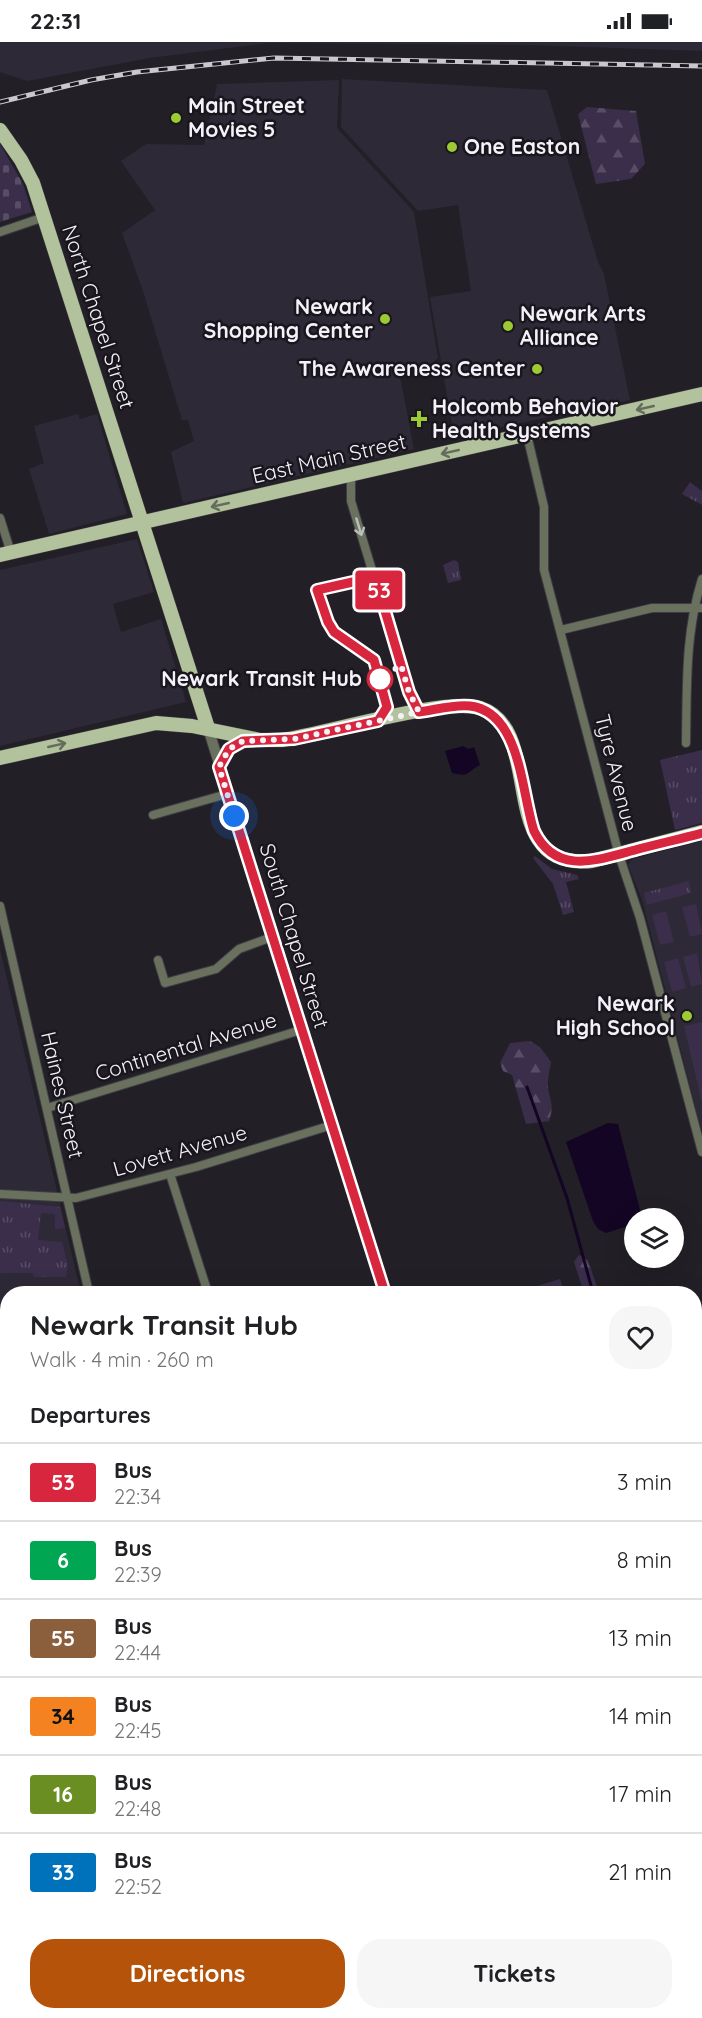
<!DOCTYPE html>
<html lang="en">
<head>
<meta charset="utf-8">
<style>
  :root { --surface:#fff; --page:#f6f6f6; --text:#202124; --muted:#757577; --line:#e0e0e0; --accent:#b45309 }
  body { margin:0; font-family:Quicksand,sans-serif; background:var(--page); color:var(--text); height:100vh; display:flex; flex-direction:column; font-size:22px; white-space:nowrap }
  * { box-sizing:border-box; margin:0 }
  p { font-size:20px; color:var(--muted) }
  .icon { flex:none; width:33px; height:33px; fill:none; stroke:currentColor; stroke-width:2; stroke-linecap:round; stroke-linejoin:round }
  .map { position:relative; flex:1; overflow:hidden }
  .details { position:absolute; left:0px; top:1244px; width:702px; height:734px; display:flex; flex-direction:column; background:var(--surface); border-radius:24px 24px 0 0; box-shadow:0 6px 24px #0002 }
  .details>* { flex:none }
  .badge { padding:0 12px; border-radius:4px; font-size:21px; line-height:39px }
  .fabs { position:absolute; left:624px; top:1166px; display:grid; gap:12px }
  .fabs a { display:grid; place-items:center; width:60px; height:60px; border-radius:50%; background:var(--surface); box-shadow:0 6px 24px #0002; font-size:30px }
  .you { position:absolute; width:30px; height:30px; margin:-15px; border:4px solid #fff; border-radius:50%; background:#1a73e8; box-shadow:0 0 0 9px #1a73e833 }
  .map>.badge { position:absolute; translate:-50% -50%; box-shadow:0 0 0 3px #fff }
  h2 { padding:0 30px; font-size:22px; line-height:54px }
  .round { display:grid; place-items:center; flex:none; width:63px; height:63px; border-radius:24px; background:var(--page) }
  .summary { display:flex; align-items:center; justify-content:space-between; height:102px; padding:0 30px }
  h1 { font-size:28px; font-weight:700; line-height:45px }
  .action { display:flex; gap:12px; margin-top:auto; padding:12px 30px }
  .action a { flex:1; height:69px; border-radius:24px; background:var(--accent); color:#fff; font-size:24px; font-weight:700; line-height:69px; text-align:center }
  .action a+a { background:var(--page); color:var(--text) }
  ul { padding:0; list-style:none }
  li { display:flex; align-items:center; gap:18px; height:78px; padding:0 30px; border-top:2px solid var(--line) }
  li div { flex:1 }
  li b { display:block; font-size:22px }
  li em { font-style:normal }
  li .badge { min-width:66px; font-weight:700; text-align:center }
  .status { display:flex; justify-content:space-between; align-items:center; height:42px; padding:0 30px; background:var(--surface); direction:ltr }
  .status svg { height:16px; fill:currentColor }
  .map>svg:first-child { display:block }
</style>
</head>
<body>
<div class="status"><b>22:31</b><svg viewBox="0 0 49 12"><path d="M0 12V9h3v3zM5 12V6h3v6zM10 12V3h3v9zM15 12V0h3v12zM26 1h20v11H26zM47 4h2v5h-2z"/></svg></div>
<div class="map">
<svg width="702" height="1976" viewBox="0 0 702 1976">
  <defs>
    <pattern id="grass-tufts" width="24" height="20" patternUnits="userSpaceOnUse" patternTransform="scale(1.5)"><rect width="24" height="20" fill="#3a2e4b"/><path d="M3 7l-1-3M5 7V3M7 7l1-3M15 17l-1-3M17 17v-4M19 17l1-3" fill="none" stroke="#574d66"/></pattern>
    <pattern id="forest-firs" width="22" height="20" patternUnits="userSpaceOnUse" patternTransform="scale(1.5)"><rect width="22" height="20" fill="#3a2e4b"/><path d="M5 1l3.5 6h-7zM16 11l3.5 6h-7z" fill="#574d66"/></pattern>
    <pattern id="cemetery-stones" width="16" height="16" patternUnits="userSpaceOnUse" patternTransform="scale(1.5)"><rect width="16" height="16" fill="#3a2e4b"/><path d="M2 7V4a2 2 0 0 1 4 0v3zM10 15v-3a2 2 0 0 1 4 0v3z" fill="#574d66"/></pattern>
  </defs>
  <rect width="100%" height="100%" fill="#221f27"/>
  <g fill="#2e2936">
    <polygon points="0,0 702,0 702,9 529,3 268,1 150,16 27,39 0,30"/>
    <polygon points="342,37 547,48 598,220 604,232 630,358 454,395 430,255 471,249 458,163 418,169 341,85"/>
    <polygon points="339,38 337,86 414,170 438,316 433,320 434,327 400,334 414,407 183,461 171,410 194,399 188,378 182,378 143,249 122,191 155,168 121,119 146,102 204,103 217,42"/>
    <polygon points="78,372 80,377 97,372 127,472 49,492 29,427 44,421 34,384"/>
    <polygon points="137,497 154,550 113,562 121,590 161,577 186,660 0,704 0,528"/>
    <polygon points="702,799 702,1090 642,858 628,823 632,817"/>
    <polygon points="0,907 81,1251 8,1251 8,1741 0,1741"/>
  </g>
  <g fill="url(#grass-tufts)">
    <polygon points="690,440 702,449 702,463 682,452"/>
    <polygon points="454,518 458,520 461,538 448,541 443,523"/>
    <polygon points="702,708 702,781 675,788 660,718"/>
    <polygon points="535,814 552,827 577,833 579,837 566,840 574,870 563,873 553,842 533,816"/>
    <polygon points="689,839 691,851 647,863 644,851"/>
    <polygon points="0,1159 60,1165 65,1186 55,1187 55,1172 41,1171 38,1198 62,1200 68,1224 66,1235 33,1235 33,1231 0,1231"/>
    <polygon points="7,1437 7,1473 0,1473 0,1438"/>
    <polygon points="473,1970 532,1970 519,1976 476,1976"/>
  </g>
  <g fill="url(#forest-firs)">
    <polygon points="587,65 636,69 645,122 631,137 596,142 578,72"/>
    <path d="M530,999L540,1005L551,1020C550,1027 548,1034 548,1040C547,1056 556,1059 549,1079L526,1082L512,1033L503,1029L500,1021L510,1001Z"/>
    <polygon points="579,1213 588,1218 599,1251 584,1251 574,1220"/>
    <polygon points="702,1343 702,1390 695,1394 695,1346"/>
    <polygon points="0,1553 7,1556 7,1614 0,1613"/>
  </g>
  <polygon fill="url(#cemetery-stones)" points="0,102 23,142 32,170 0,180"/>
  <g fill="#3a2e4b">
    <polygon points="696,862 702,892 690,895 682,865"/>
    <polygon points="666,869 674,900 660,903 652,873"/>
    <polygon points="697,911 702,942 691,945 683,915"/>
    <polygon points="678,916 686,946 672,950 664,920"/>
    <polygon points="702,980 702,1061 684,984"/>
    <polygon points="560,1237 565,1251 540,1251 537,1244"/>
    <rect x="0" y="1486" width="7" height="56"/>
  </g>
  <g fill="#140525">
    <path d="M463,704L469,707L474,705L480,723C467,729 471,736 452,731L445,709Z"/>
    <polygon points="608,1081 618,1082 642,1176 634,1176 634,1182 606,1191 598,1187 593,1179 566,1100"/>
  </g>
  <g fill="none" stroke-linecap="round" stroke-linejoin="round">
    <g stroke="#140525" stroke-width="3">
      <polyline points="527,1045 567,1156 593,1251"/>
      <polyline points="449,1970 451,1976"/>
      <polyline points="460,1970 463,1976"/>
    </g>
    <g stroke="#3f3d44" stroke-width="10">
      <g id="minor">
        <polyline points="0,190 44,175"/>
        <polyline points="527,393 544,465 544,528 619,813 640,876 702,1110"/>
        <polyline points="351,433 351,459 409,650 419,670"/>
        <polyline points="0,476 11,511"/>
        <polyline points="561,588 652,566 702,566"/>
        <path d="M686,701C687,645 685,591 702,537"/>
        <polyline points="153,773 227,752"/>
        <polyline points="0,864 89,1251"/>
        <polyline points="158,918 165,941 216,927 239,907 272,895"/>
        <polyline points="47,1066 301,988"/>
        <polyline points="170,1132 208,1251"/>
        <polyline points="0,1152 76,1156 196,1125 332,1083"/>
        <polyline points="0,1746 8,1745"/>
        <polyline points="115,1970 116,1976"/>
        <polyline points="678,1975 680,1976"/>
        <polyline points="368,1976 404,1971"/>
      </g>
    </g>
    <g stroke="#3f3d44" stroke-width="12">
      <g id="tertiary">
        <polyline points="208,686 385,1251"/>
        <polyline points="219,725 229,707 253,697"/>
        <polyline points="694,1423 702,1419"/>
        <polyline points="0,1883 8,1882"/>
      </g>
    </g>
    <g stroke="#3f3d44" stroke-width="15">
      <g id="primary">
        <polyline points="0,88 21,118 33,141 208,686"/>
        <polyline points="0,513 702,352"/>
        <path d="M0,716L156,681L192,684L260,698H282C325,692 445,655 480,666C548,688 492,829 592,819L702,790"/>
      </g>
    </g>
    <use href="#minor" stroke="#69715e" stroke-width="8"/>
    <use href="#tertiary" stroke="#69715e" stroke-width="10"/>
    <use href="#primary" stroke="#b2c29c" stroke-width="14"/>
    <g stroke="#cac8ce" stroke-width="5">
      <g id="rail">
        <polyline points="0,60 91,38 137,30 274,16 702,24"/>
        <polyline points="694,1892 702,1888"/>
        <polyline points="694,1914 702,1910"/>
        <polyline points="694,1925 702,1921"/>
        <polyline points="582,1976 594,1970"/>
        <polyline points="603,1976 615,1970"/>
      </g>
    </g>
    <use href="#rail" stroke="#19161d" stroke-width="3" stroke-dasharray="9" stroke-linecap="butt"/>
  </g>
  <defs><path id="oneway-shaft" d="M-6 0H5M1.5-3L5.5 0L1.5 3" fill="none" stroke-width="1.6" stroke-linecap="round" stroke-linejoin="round" transform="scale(1.5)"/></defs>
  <g stroke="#666c5c">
    <use href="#oneway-shaft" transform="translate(645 366) rotate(167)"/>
    <use href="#oneway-shaft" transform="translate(450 410) rotate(167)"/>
    <use href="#oneway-shaft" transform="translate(220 463) rotate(167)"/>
    <use href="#oneway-shaft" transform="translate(57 703) rotate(-13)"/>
  </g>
  <use stroke="#bcbeba" href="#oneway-shaft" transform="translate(359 485) rotate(73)"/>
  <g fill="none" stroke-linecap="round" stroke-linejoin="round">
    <g stroke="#fff" stroke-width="14">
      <path id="line" d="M385,1251L219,725L229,707L243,699L294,697L378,679L387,665L374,618L334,590L328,580L317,548L375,535L409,650L419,670C435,668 454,662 470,664C521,670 521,750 534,789C556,834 597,818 635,808C657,802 680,797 702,791"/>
    </g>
    <use href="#line" stroke="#d7263d" stroke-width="9"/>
    <polyline stroke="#f4f2f8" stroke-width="6" stroke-dasharray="0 10.8" points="234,774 219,725 229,707 243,699 294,697 419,670 409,650 401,623 380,637"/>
  </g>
  <g fill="#9cca32" stroke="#19161d" stroke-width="2">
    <circle cx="176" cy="76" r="6"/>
    <circle cx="452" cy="105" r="6"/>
    <circle cx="385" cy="277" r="6"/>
    <circle cx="508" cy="284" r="6"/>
    <circle cx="537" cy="327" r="6"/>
    <path d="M416 368h6v6h6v6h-6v6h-6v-6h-6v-6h6z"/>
    <circle cx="687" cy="974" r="6"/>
  </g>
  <circle fill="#fff" stroke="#d7263d" stroke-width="3" cx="380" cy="637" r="12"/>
  <g text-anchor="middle" stroke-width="5" stroke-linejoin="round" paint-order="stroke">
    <g font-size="21" font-weight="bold" fill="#f4f2f8" stroke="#19161d" text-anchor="start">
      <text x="188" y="71">Main Street<tspan x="188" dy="24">Movies 5</tspan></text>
      <text x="464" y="112">One Easton</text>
      <text x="373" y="272" text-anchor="end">Newark<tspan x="373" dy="24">Shopping Center</tspan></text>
      <text x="520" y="279">Newark Arts<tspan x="520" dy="24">Alliance</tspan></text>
      <text x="525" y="334" text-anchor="end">The Awareness Center</text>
      <text x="432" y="372">Holcomb Behavior<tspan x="432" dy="24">Health Systems</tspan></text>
      <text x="675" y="969" text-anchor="end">Newark<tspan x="675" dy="24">High School</tspan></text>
    </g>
    <g font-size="21" fill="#f4f2f8" stroke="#19161d">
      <text transform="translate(98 275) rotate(72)" y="7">North Chapel Street</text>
      <text transform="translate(329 417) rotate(-13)" y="7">East Main Street</text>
      <text transform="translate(616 731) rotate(76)" y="7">Tyre Avenue</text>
      <text transform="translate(294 894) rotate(73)" y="7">South Chapel Street</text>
      <text transform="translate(186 1005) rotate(-17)" y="7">Continental Avenue</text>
      <text transform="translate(62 1053) rotate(77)" y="7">Haines Street</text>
      <text transform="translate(180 1109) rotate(-16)" y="7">Lovett Avenue</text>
    </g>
    <g font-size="21" font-weight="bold" fill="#f4f2f8" stroke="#19161d" text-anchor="end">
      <text x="362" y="644">Newark Transit Hub</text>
    </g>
  </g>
</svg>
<div class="fabs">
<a><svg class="icon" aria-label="layers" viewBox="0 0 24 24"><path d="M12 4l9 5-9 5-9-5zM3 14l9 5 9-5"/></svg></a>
</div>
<div class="you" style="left:234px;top:774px"></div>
<b class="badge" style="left:379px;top:548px;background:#d7263d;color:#fff">53</b>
<section class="details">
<div class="summary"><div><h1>Newark Transit Hub</h1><p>Walk · 4 min · 260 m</p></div><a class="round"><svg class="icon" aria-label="heart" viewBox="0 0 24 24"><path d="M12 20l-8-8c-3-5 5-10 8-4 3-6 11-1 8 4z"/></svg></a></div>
<h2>Departures</h2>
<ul>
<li><span class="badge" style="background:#d7263d;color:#fff">53</span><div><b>Bus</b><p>22:34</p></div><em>3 min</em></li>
<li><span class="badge" style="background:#00a651;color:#fff">6</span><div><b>Bus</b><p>22:39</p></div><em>8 min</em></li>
<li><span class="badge" style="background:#8b5e3c;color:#fff">55</span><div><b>Bus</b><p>22:44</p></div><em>13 min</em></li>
<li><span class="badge" style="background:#f58220;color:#111">34</span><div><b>Bus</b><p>22:45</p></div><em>14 min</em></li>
<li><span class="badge" style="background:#6b8e23;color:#fff">16</span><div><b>Bus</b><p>22:48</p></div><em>17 min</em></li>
<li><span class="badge" style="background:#0072bc;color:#fff">33</span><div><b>Bus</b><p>22:52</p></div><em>21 min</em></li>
</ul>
<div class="action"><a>Directions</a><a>Tickets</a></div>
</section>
</div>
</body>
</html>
